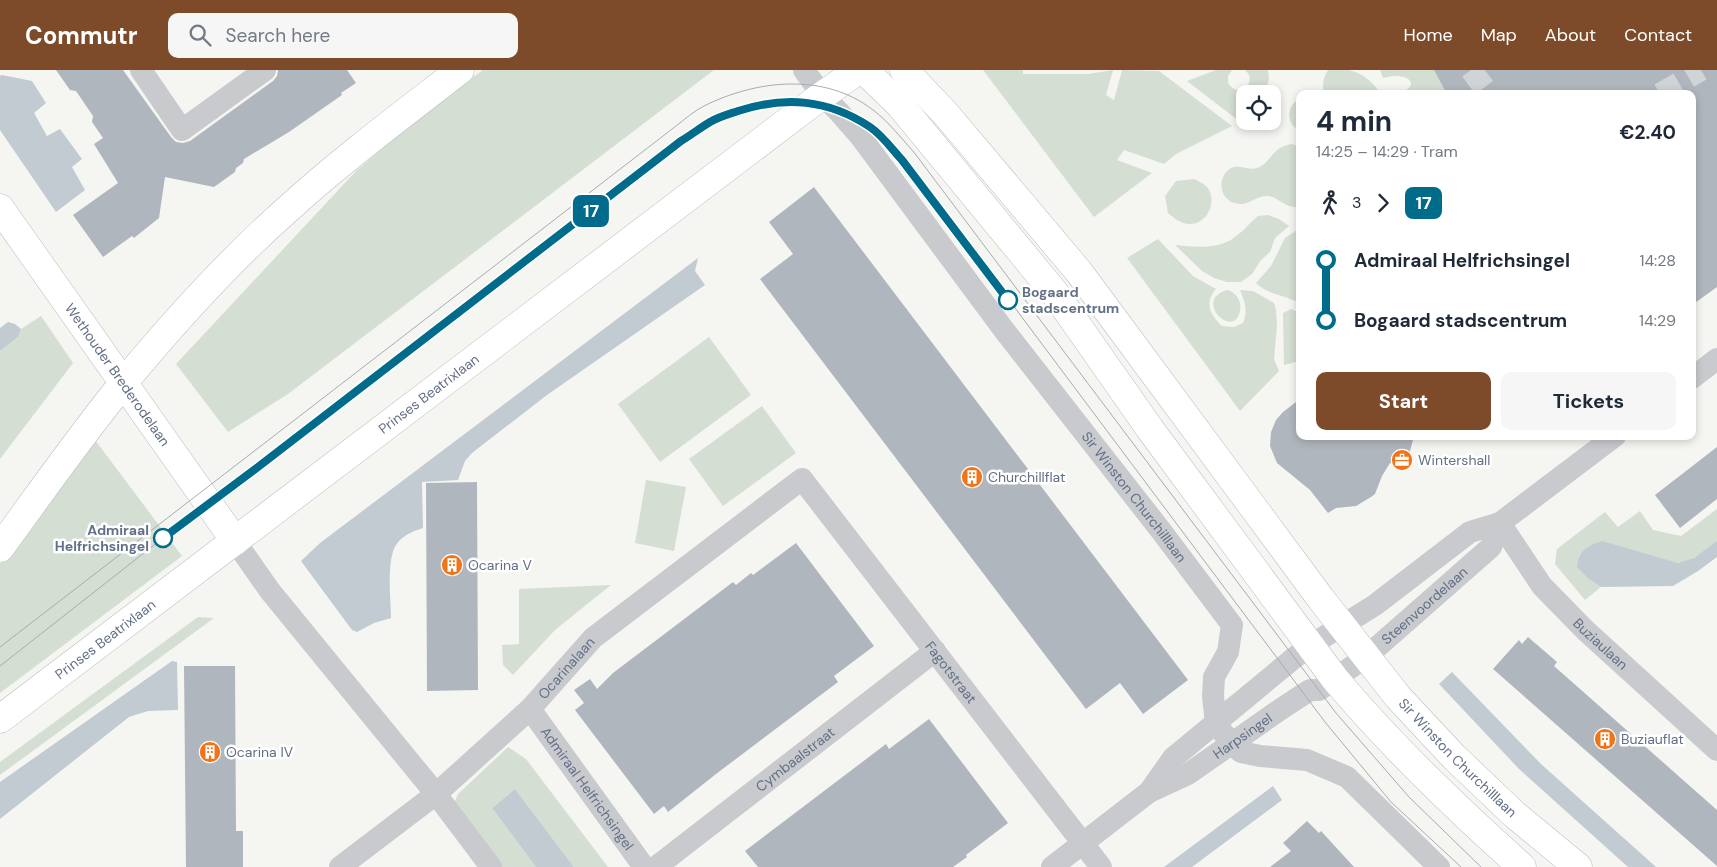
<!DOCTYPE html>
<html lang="en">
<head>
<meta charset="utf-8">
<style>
  :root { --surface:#fff; --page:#f6f6f7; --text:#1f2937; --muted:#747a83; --accent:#7d4b29 }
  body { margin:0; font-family:"DM Sans",sans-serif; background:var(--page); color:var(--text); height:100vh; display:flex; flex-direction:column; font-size:19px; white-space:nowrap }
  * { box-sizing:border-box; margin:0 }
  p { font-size:16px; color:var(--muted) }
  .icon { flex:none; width:28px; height:28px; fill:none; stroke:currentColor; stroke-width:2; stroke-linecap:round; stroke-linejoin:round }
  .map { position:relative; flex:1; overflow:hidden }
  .side { position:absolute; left:1296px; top:20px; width:400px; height:350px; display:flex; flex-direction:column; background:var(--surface); border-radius:10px; box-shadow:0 2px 8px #0003 }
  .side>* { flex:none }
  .badge { padding:0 10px; border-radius:8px; font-size:18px; line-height:32px }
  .buttons { position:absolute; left:1236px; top:15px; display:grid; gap:10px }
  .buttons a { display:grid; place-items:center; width:45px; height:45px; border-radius:10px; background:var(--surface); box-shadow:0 2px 8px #0003; font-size:25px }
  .map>.badge { position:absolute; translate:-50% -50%; box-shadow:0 0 0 2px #fff }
  .legs { display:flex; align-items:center; gap:8px; height:55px; padding:0 20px; font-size:16px }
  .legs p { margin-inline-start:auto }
  .summary { display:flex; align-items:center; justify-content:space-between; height:85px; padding:0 20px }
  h1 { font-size:28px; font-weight:700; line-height:38px }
  .primary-button { display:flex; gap:10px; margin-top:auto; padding:10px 20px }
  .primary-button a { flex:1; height:58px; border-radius:10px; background:var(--accent); color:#fff; font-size:20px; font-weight:700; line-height:58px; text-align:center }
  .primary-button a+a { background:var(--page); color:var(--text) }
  ul { padding:0 20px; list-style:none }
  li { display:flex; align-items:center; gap:18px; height:60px; font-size:19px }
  li i { display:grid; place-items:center; width:8px; height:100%; margin:0 6px; background:currentColor }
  li i::after { content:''; width:12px; height:12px; margin:-6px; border:4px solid; border-radius:50%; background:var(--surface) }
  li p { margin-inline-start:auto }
  li:first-child i { background:linear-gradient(#0000 50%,currentColor 0) }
  li:last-child i { background:linear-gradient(currentColor 50%,#0000 0) }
  header { display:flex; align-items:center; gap:30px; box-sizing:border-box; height:70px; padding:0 25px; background:var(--accent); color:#fff }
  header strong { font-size:24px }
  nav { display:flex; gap:28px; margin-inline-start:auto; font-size:18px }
  .search { width:350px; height:45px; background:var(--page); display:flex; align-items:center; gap:12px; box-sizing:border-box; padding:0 18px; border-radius:10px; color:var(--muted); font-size:19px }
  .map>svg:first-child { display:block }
</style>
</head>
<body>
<header>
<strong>Commutr</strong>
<div class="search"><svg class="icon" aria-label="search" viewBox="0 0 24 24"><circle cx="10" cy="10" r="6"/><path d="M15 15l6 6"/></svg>Search here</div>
<nav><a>Home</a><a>Map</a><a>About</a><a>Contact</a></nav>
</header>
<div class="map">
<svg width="1717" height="797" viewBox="0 0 1717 797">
  <rect width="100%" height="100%" fill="#f5f6f2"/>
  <g fill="#d5ded3">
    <polygon points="483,0 714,0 288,324 228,362 176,294 357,100 434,35"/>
    <polygon points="983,0 1023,0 1023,4 1088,4 1113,0 1106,25 1114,30 1122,0 1159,1 1232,56 1176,84 1164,94 1124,80 1117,90 1152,103 1094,147"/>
    <path d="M1216,0H1232L1228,6V13C1233,21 1240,22 1247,17C1251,11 1251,5 1245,0H1268L1269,10L1264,24H1245V45L1239,51L1187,11Z"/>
    <path d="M1328,0C1334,0 1342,0 1348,0C1361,2 1375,13 1380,24H1324C1322,15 1323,8 1328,0Z"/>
    <path d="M1380,0H1434L1448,22L1445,24H1396C1424,17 1409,0 1383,8Z"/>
    <path d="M1300,29V61C1286,54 1285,36 1300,29Z"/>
    <path d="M1291,74L1300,76V137C1297,137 1292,137 1289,136C1281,133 1276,127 1268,126C1257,125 1250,135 1239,134C1220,133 1215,108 1231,98C1239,94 1249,101 1257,98C1268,95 1271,83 1280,78C1283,76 1287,75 1291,74Z"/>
    <path d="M1194,109C1200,112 1206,114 1209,120C1217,135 1205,155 1189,154C1181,154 1174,148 1168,143L1165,126L1176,111Z"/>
    <path d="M1268,145L1279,149L1289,156L1275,168L1270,182L1261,190L1252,204L1241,212H1227L1214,208L1202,201L1175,175C1195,177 1218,180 1235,167C1244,161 1250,152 1258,146Z"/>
    <path d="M1297,160H1300V233C1287,226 1266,224 1256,213L1271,196L1285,168Z"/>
    <path d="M1158,169L1193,206L1216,219C1204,232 1210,245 1222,256L1234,257L1243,253C1248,240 1245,232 1240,220L1253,221L1274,233L1276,239L1277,256L1274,289L1279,301L1240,341L1127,188Z"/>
    <path d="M1227,220C1236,222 1242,231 1240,241C1234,271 1192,230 1227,220Z"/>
    <polygon points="1291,239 1300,243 1300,291 1284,295 1283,243"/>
    <polygon points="41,246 73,293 0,389 0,281 18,267 21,259"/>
    <polygon points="709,267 751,325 660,392 618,334"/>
    <polygon points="762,336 796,383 723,436 689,389"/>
    <polygon points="92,366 182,486 0,623 0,494"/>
    <polygon points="646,410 686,417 674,481 635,473"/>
    <path d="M1717,439V471C1704,481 1689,496 1671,492L1589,509L1601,517L1585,530L1555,494L1557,479L1605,442L1618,457L1640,441L1653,460L1681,466Z"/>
    <polygon points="611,515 555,560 513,605 503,595 502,575 519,574 519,519"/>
    <polygon points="198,547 214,548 0,705 0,692"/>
    <polygon points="508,677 526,689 608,797 574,797 515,719 492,738 536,797 499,797 452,738 458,724"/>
  </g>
  <g fill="#c3cbd2">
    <polygon points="2,5 32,11 46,33 34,43 47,66 60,59 82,89 72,97 85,120 56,142 0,60 0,6"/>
    <path d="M698,188L695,201L705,215L547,325L472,383L465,391L458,410L422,412L423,458C414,461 406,464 399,471C385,485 391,528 391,548L374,553L357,562L352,560L301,491L320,473Z"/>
    <polygon points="8,252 15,254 21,259 18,267 0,281 0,258"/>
    <path d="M1602,471L1678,493L1694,488L1717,471V487L1698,501L1673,516L1601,517L1589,509L1577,497C1579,480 1587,476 1602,471Z"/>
    <polygon points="172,591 177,592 178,640 148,641 129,647 0,749 0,712"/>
    <polygon points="1452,602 1541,694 1656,797 1628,797 1519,699 1439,614"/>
    <polygon points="1273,716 1282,730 1192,797 1164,797"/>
    <polygon points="515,719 574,797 536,797 492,738"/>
  </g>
  <g fill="#b0b6bd">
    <polygon points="56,0 123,0 171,67 176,72 183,73 190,71 273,11 277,6 278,0 347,0 356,13 341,23 342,25 289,62 244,89 243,93 236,98 235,102 214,117 165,107 159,148 134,168 132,166 103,187 73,145 118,113 94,74 103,68 92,52 93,46 76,21 70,20"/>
    <polygon points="1434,0 1717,0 1717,217 1692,235 1692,24 1447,24"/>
    <polygon points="814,117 1188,610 1143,644 1120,613 1086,639 760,209 793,184 769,152"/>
    <polygon points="1300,329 1300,366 1414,366 1406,396 1390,393 1382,406 1375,424 1371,427 1356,436 1336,438 1328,443 1310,420 1277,393 1270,376 1271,362 1276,350 1283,342"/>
    <polygon points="1717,377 1717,429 1680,458 1655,425"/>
    <polygon points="477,412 478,620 427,621 426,413"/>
    <polygon points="796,473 874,576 834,606 838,612 716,704 668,742 664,736 654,744 575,640 584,633 574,620 590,609 597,619 613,603 733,512 736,515 751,503 753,505"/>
    <polygon points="1528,567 1557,592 1554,596 1717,740 1717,796 1493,599 1519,570 1522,574"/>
    <polygon points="184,596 235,596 236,761 243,761 243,797 186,797"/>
    <polygon points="929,649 1008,753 966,785 967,787 953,797 758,797 745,781 886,674 889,679"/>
    <polygon points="1307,751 1319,763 1321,761 1354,797 1270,797 1291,781 1283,773"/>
  </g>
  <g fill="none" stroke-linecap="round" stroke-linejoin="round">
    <g stroke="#d0d4d7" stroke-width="22" stroke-dasharray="22 11" stroke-linecap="butt">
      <polyline points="1471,0 1489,24"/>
      <polyline points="1660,24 1701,0"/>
    </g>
    <g stroke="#babdc3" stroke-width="29">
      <g id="secondary">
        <path d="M864,0L900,35L1054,222L1150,359L1335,609C1392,677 1456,738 1522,797"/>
        <path id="s7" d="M904,0L945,43L1079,202L1321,529L1398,627L1454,687L1515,745L1578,797"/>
        <path id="s8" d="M0,138L235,471"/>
        <path d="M0,478C41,422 81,365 125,311C174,252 231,189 289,138C343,89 402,45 460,0"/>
        <path id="s9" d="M0,649L812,33L858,0"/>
      </g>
    </g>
    <g stroke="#c8cace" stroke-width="22">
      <polyline points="141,0 182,60 265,0"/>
      <path id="s1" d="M804,0L822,25L839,42L860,66L1004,260L1162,462L1232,555L1228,582L1214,607L1213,626L1216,654L1232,674L1241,682L1260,686L1307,690L1347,707L1439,797"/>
      <polyline points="1692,308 1717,289"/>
      <path id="s2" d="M1500,453L1542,516L1585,560L1717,680"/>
      <polyline points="235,471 270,521 436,724 491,797"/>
      <path id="s3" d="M530,639L644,797"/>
      <polyline points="1149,722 1173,688 1294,588 1311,575 1375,535 1470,462 1500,453 1615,366"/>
      <path id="s4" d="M340,797L436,724L530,639L593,568L802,409L1101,797"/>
      <path id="s5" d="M656,797L935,581"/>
      <path id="s6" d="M1052,797L1149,722L1188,704L1281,639L1310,620H1319L1367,586L1491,477L1500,453"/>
    </g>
    <use href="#secondary" stroke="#fff" stroke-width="28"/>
    <g stroke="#a7abb2" stroke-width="1">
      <path d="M0,577L676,56C685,49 694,41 704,36C756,10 824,2 873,40C888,51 900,67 913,81L1336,643L1409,727L1481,797"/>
      <path d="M0,596L163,468L239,413L681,71C691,65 700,57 710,52C720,46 731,43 742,39C795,23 846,34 887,73L1009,230L1325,652L1391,732L1461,797"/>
    </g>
  </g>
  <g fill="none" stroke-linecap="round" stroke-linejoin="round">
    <g stroke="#fff" stroke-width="11">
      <path id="line-1" d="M163,468L254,400L681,71C691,65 700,58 710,52C718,47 729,44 738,41C785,26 828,29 870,57C882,65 892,79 902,90L1008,230"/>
    </g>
    <use href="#line-1" stroke="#006b8b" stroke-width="8"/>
  </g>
  <defs>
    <g id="office-disc" transform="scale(1.125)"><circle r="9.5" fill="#f17518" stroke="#fff"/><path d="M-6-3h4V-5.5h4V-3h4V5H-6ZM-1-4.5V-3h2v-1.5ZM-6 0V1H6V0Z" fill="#fff"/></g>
    <g id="building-disc" transform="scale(1.125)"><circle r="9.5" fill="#f17518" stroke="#fff"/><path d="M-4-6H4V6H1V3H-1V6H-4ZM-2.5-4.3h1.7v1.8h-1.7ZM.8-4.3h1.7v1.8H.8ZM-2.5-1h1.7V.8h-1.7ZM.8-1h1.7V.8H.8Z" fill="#fff"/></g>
  </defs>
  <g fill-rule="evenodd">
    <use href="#office-disc" x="1402" y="390"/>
    <use href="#building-disc" x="972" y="407"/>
    <use href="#building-disc" x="452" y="495"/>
    <use href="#building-disc" x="1605" y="669"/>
    <use href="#building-disc" x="210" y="682"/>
  </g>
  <g fill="#fff" stroke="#006b8b" stroke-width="2.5">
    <circle cx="1008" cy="230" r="9"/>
    <circle cx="163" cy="468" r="9"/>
  </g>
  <g text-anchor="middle" stroke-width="5" stroke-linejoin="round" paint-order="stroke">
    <g font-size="14" font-weight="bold" fill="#636f86" stroke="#fff" text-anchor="start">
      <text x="1022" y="227">Bogaard<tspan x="1022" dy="16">stadscentrum</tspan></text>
      <text x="149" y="465" text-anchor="end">Admiraal<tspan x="149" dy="16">Helfrichsingel</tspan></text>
    </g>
    <g font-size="14" fill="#636f86" stroke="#fff">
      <text dy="5" stroke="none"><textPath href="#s8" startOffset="204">Wethouder Brederodelaan</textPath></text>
      <text dy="5" stroke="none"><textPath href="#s9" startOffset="538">Prinses Beatrixlaan</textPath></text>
      <text dy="5" stroke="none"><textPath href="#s1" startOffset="540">Sir Winston Churchilllaan</textPath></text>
      <text dy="5" stroke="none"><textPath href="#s6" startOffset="458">Steenvoordelaan</textPath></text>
      <text dy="5" stroke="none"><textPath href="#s9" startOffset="132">Prinses Beatrixlaan</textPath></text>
      <text dy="5" stroke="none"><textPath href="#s2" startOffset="158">Buziaulaan</textPath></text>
      <text dy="5" stroke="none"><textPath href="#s4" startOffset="302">Ocarinalaan</textPath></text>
      <text dy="5" stroke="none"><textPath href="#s4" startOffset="849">Fagotstraat</textPath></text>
      <text dy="5" stroke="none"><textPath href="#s6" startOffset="232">Harpsingel</textPath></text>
      <text dy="5" stroke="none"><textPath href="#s7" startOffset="884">Sir Winston Churchilllaan</textPath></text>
      <text dy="5" stroke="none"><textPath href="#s5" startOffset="176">Cymbaalstraat</textPath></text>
      <text dy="5" stroke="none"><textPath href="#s3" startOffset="98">Admiraal Helfrichsingel</textPath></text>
    </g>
    <g font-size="14" fill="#636f86" stroke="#fff" text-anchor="start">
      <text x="1418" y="395">Wintershall</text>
      <text x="988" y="412">Churchillflat</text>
      <text x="468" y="500">Ocarina V</text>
      <text x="1621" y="674">Buziauflat</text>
      <text x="226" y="687">Ocarina IV</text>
    </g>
  </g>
</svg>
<div class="buttons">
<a><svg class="icon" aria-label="locate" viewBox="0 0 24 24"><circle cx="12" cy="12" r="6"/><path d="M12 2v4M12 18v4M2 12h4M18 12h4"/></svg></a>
</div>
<b class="badge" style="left:591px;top:141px;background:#006b8b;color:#fff">17</b>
<section class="side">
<div class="summary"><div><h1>4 min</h1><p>14:25 – 14:29 · Tram</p></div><b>€2.40</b></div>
<div class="legs"><svg class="icon" aria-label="walk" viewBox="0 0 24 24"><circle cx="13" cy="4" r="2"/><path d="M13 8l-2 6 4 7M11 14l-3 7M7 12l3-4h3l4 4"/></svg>3<svg class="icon" aria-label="forward" viewBox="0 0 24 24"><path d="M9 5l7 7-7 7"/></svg><b class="badge" style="background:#006b8b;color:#fff">17</b></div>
<ul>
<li><i style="color:#006b8b"></i><b>Admiraal Helfrichsingel</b><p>14:28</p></li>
<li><i style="color:#006b8b"></i><b>Bogaard stadscentrum</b><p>14:29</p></li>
</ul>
<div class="primary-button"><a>Start</a><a>Tickets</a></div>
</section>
</div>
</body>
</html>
